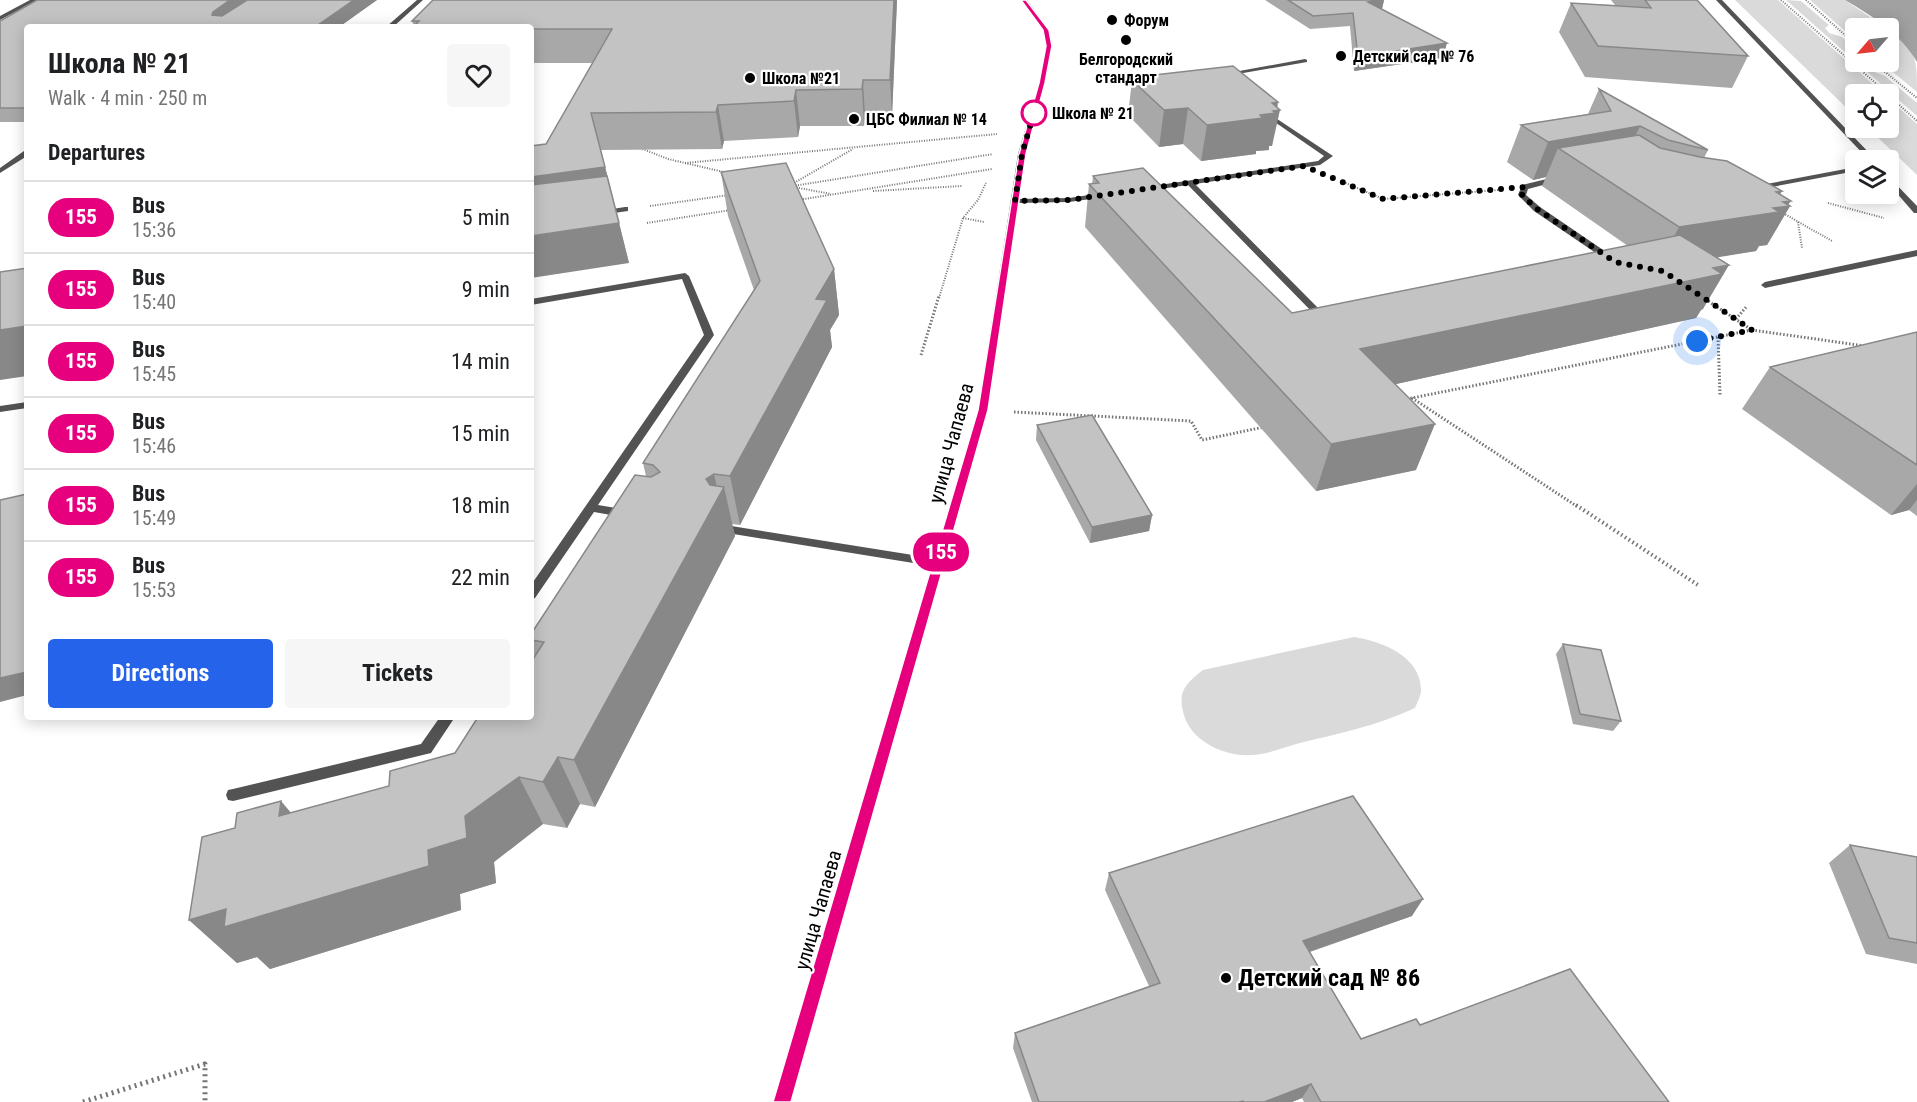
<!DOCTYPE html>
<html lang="en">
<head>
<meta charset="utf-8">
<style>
  :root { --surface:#fff; --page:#f6f6f6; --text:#202124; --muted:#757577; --line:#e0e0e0; --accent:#2563eb }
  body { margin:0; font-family:"Roboto Condensed",sans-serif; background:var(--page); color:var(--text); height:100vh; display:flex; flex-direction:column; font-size:22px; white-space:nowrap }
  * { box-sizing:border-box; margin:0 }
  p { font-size:20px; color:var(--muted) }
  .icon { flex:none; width:33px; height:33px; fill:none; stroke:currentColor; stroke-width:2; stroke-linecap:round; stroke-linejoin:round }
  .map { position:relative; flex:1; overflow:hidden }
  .details { position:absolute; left:24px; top:24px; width:510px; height:696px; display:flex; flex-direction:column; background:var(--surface); border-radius:6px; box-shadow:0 3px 15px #0003 }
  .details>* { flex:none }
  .badge { padding:0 12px; border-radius:20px; font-size:21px; line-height:39px }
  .needle { width:39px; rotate:242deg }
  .controls { position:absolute; left:1845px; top:18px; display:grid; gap:12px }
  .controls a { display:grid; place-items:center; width:54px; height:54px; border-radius:6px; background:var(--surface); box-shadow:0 3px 15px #0003; font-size:30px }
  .you { position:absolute; width:30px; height:30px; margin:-15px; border:4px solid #fff; border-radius:50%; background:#1a73e8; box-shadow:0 0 0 9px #1a73e833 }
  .map>.badge { position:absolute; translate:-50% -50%; box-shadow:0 0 0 3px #fff }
  h2 { padding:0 24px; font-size:22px; line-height:54px }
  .round { display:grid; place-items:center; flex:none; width:63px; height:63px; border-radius:6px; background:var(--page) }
  .summary { display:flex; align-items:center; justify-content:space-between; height:102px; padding:0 24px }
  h1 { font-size:28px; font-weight:700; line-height:45px }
  .button { display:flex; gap:12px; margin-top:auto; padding:12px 24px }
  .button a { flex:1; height:69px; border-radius:6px; background:var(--accent); color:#fff; font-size:24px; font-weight:700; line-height:69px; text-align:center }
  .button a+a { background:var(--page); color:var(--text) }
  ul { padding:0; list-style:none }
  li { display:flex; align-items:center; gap:18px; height:72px; padding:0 24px; border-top:2px solid var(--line) }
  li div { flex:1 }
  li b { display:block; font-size:22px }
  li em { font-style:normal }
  li .badge { min-width:66px; font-weight:700; text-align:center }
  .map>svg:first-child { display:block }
</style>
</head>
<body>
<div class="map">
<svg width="1917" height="1102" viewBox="0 0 1917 1102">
  <rect width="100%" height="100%" fill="#fff"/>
  <g fill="#dadada">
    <polygon points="1735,0 1778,0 1884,94 1856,94 1855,116"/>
    <polygon points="1786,0 1801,1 1829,25 1825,28 1829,33 1842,37 1855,49 1856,62 1868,62 1865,65 1872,71 1885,76 1917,103 1917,116"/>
    <polygon points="1810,0 1845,0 1886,28 1856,28 1855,40"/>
    <path d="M1889,30C1917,53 1917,57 1917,92L1881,62H1888Z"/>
    <polygon points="1889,99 1917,124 1917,175 1868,128 1888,128"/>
    <path d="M1354,637C1381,641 1421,656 1421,690C1421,696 1417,703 1415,708C1377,726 1336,734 1296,744C1282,748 1265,755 1251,755C1225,757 1191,741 1184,715C1177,692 1185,684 1203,670Z"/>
  </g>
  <path fill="#a1a1a1" d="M1845,0H1917V62C1901,34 1872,16 1845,0Z"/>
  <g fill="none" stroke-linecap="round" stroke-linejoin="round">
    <g stroke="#757575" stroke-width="2" stroke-dasharray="1 1.5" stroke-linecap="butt">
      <polyline points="1781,0 1888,94"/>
      <polyline points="1806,0 1856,45"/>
      <polyline points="1873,62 1917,98"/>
      <polyline points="1888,95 1917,121"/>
      <polyline points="640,148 668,159 728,173"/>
      <polyline points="685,163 997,134"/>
      <polyline points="1341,181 1383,199 1498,190"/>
      <polyline points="792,184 853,149"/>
      <polyline points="793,186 993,154"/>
      <polyline points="794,187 831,194"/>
      <polyline points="873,191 962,186"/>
      <polyline points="798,200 992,169"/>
      <polyline points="1828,203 1884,218"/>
      <polyline points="650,206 729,195"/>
      <polyline points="1781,212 1832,241"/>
      <polyline points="963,218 984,222"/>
      <polyline points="1798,222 1802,248"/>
      <polyline points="647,223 731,210"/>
      <polyline points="939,298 963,218 978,200 986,183"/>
    </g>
    <g stroke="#757575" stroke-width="3" stroke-dasharray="1.5 2" stroke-linecap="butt">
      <polyline points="1736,319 1747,306"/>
      <polyline points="1752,330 1865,346"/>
      <polyline points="1718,337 1720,395"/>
      <polyline points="921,355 939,296"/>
      <polyline points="1412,398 1578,507"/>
      <polyline points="1407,399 1752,330 1705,299"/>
      <polyline points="1014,412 1191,421 1202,440 1264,427"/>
    </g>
    <polyline stroke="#757575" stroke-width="4" stroke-dasharray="1.5 3" stroke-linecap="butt" points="1576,505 1698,585"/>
    <polyline stroke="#757575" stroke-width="5" stroke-dasharray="2 4" stroke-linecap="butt" points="83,1102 205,1064 205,1102"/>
    <g fill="#535353" fill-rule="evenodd">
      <polygon points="1305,59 1307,60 1307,62 1226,76 1223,74"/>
      <polygon points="1265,111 1333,156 1320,165 1195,184 1321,311 1330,310 1330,314 1316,316 1188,185 1146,191 1142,189 1146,187 1318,161 1324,156 1263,114 1261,113"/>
      <polygon points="1856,167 1856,171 1756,190 1752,188 1756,186"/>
      <polygon points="1559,176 1562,176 1562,180 1528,189 1526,195 1540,207 1615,258 1615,262 1609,262 1534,211 1518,195 1522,185"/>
      <polygon points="1102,193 1105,193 1105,197 1069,202 1015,203 1011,201 1015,199 1069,198"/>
      <polygon points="1917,250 1917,256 1765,288 1761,285 1765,282"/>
      <polygon points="685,273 689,276 714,335 598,505 628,510 634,514 628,518 594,512 535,598 531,600 531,585 704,335 682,279 531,305 531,299"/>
      <polygon points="27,402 27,408 0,412 0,406"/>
      <polygon points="725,525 938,559 944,563 938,567 721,532 719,529 721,526"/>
      <polygon points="440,717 455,717 431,753 233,801 228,800 226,795 228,790 233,789 421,744"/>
    </g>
    <g fill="#535353" fill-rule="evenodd">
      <polygon points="30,0 37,0 0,20 0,16"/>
      <polygon points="417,0 423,0 393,27 386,27"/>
      <polygon points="1716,0 1722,0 1876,160 1869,160"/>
      <polygon points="24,151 27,151 27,156 0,173 0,168"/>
      <polygon points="1888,176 1917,206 1917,213 1914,213 1888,183"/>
      <polygon points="625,207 628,207 628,211 600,215 596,213 600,211"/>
    </g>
    <polygon fill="#535353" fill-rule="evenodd" points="1021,0 1027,0 1049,30 1052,46 1045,83 1026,154 988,410 791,1102 773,1102 978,410 1018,154 1039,83 1046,46 1043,30"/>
  </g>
  <g fill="#a8a8a8">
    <polygon points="247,0 377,0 339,27 27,27 27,122 0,122 0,21 245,1"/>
    <polygon points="433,0 897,0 892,116 865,116 864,126 800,126 798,137 724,141 722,149 601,150 629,263 546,144 593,63 531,63 531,27 414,26 412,21"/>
    <polygon points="1265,0 1384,0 1382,9 1443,58 1354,71 1350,26 1310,29"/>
    <polygon points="1611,0 1697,0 1748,56 1732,88 1585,77 1559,32 1571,3 1615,5"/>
    <polygon points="1145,76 1277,107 1272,146 1269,146 1269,150 1256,151 1256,154 1201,161 1183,144 1159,147 1128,115 1132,80 1145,78"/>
    <polygon points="1599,89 1708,150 1704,158 1782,191 1780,194 1790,206 1767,245 1759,246 1756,251 1716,257 1703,309 1701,310 1696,318 1396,384 1416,470 1316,491 1085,227 1089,184 1092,184 1093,176 1292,313 1628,246 1542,186 1546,177 1533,180 1507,162 1521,125 1588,114"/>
    <polygon points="721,172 834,269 839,315 830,330 832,347 740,525 732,524 735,536 595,807 580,804 567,828 543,824 494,862 496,883 460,894 461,910 270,969 257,957 237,963 189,920 235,828 389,786 455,753 531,717 535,656 531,646 531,634 646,476 643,463 754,290 728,216"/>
    <polygon points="1917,332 1917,516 1909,510 1891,515 1742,409 1770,367"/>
    <polygon points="1037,425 1152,515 1149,531 1090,543 1036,440"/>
    <polygon points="1563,644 1621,721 1613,731 1573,724 1556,654"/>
    <polygon points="1850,845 1917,857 1917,964 1866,954 1829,863"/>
    <polygon points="1109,873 1412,916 1310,952 1361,1039 1420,1025 1669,1102 1304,1102 1302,1098 1292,1102 1032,1102 1013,1048 1015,1033 1149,986 1105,890"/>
  </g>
  <g fill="#888">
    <polygon points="230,0 245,0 247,5 219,25 212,15 213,12"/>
    <polygon points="354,0 377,0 339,27 315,27"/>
    <polygon points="894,0 897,0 892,116 890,80"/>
    <polygon points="1380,0 1384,0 1381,13 1368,2"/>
    <polygon points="1447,43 1443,58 1354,71 1358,57"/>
    <polygon points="863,80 865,116 864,126 862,89"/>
    <polygon points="796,90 800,126 798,137 794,101"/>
    <polygon points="1278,102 1277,110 1280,110 1272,146 1269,146 1269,150 1256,151 1256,154 1201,161 1207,125 1260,115 1272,103"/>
    <polygon points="718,105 724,141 722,149 716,112"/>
    <polygon points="1188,108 1183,144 1159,147 1164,110"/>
    <polygon points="1640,126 1623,163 1558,148 1546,177 1533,180 1548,142"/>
    <polygon points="605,167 615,206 531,218 531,177"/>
    <polygon points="1782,191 1769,213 1773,208 1783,202 1791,201 1787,206 1790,206 1767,245 1759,246 1756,251 1659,267 1679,227 1776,192"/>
    <polygon points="619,223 629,263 531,278 531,236"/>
    <polygon points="1729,265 1703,309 1701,310 1696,318 1346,395 1360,349"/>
    <polygon points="834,269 839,315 830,330 832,347 740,525 730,476 816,299"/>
    <polygon points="27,326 27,376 0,380 0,330"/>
    <polygon points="1435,424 1416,470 1316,491 1331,444"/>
    <polygon points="714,474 719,497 724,487 735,536 595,807 574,760 706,479"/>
    <polygon points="1917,484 1917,500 1909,510 1891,515"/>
    <polygon points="1152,515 1149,531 1090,543 1092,527"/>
    <polygon points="27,672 27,695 0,702 0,678"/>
    <polygon points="558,757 580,804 567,828 543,782"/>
    <polygon points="519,777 543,824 494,862 496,883 460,894 461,910 270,969 257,957 237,963 189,920 428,850 465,816"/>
    <polygon points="281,801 320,847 279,816"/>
    <polygon points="1423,899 1412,916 1294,957 1303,941"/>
    <polygon points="1311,1084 1302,1098 1292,1102 1264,1102"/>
  </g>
  <g fill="#c3c3c3" stroke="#888" stroke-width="1.5">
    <polygon points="37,0 230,0 213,12 212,15 222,16 247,0 354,0 315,27 27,27 27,108 0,108 0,21"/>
    <polygon points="433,0 894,0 890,80 863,80 862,89 796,90 794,101 718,105 716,112 591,113 605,167 531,177 531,146 546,144 612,29 531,29 531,27 413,27 419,21 412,21"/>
    <polygon points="1288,0 1380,0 1368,2 1447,43 1358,57 1353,13 1313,16"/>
    <polygon points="1645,0 1697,0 1748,56 1598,46 1571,3 1651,8"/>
    <polygon points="1233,66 1278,102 1272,103 1280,110 1273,111 1276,113 1260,115 1263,118 1207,125 1188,108 1164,110 1132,80 1148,78 1145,76"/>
    <polygon points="1599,89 1708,150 1668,140 1640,126 1548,142 1521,125 1611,111"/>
    <polygon points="1639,135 1660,148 1700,157 1727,161 1782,191 1776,192 1791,201 1783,202 1790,206 1773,208 1779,212 1679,227 1558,148"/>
    <polygon points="786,163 834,269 816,299 827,300 730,476 714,474 706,479 710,485 724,487 574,760 558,757 543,782 519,777 465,816 467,838 428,850 429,866 224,927 226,909 189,920 202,837 235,828 237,813 281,801 279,816 389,786 390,771 455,753 478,717 531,717 531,662 544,642 531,640 531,634 635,475 651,477 660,472 653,465 643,463 760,281 721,172"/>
    <polygon points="1143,168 1292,313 1680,235 1729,265 1713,268 1722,274 1360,349 1435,424 1331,444 1089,184 1099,183 1093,176"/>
    <polygon points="607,176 619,223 531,236 531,185"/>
    <polygon points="27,268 27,326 0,330 0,272"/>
    <polygon points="1917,332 1917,465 1770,367"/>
    <polygon points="1092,415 1152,515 1092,527 1037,425"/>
    <polygon points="27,494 27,672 0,678 0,500"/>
    <polygon points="1563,644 1601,650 1621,721 1580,714"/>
    <polygon points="1353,796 1423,899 1303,941 1361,1039 1416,1019 1420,1025 1570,969 1669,1102 1321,1102 1311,1084 1264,1102 1244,1102 1243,1101 1239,1102 1039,1102 1015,1033 1160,983 1109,873"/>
    <polygon points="1850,845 1917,857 1917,943 1889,938"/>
  </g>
  <polygon fill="#e6007e" stroke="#fff" stroke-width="1.5" points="1021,0 1026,0 1049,30 1052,46 1045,83 1026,154 988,410 791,1102 773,1102 978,410 1019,154 1039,83 1046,46 1043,30"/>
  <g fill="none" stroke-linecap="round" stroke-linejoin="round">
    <polyline stroke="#000" stroke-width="6" stroke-dasharray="0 10.8" points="1034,113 1035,109 1022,154 1015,201 1069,200 1304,166 1383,199 1525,187 1522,195 1537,209 1615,262 1663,271 1752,330 1697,341"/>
  </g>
  <g fill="#000" stroke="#fff" stroke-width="2">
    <circle cx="1112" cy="20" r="6"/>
    <circle cx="1126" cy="40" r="6"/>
    <circle cx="1341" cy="56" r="6"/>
    <circle cx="750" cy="78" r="6"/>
    <circle cx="854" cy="119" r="6"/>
    <circle cx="1226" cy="978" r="6"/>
  </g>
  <circle fill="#fff" stroke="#e6007e" stroke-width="3" cx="1034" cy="113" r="12"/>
  <g text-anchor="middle" stroke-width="4.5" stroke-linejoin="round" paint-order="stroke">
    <g font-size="16" font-weight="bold" fill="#000" stroke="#fff" text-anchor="start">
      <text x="1124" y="26">Форум</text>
      <text x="1353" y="62">Детский сад № 76</text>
      <text x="1126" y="65" text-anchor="middle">Белгородский<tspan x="1126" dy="18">стандарт</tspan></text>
      <text x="762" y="84">Школа №21</text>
      <text x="866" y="125">ЦБС Филиал № 14</text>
    </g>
    <g font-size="16" font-weight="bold" fill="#000" stroke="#fff" text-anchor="start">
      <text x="1052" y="119">Школа № 21</text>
    </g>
    <g font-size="20" fill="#000" stroke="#fff">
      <text transform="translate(951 443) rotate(-75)" y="7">улица Чапаева</text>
      <text transform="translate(818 910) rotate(-74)" y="7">улица Чапаева</text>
    </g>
    <g font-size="24" font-weight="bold" fill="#000" stroke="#fff" text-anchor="start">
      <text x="1238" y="986">Детский сад № 86</text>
    </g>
  </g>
</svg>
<div class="controls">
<a><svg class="needle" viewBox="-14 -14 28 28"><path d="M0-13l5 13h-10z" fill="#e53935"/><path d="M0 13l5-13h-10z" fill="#757577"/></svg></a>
<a><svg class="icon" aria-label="locate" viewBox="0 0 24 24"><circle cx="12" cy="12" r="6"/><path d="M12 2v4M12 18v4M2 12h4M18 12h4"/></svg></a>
<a><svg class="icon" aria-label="layers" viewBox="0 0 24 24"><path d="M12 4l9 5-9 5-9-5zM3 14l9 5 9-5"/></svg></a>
</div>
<div class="you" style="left:1697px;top:341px"></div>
<b class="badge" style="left:941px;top:552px;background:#e6007e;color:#fff">155</b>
<section class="details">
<div class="summary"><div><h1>Школа № 21</h1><p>Walk · 4 min · 250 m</p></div><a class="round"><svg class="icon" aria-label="heart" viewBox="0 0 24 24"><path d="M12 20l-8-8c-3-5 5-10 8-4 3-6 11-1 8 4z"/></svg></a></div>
<h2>Departures</h2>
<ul>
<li><span class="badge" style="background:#e6007e;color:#fff">155</span><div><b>Bus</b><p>15:36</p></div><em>5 min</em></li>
<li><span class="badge" style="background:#e6007e;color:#fff">155</span><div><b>Bus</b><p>15:40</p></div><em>9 min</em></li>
<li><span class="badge" style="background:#e6007e;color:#fff">155</span><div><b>Bus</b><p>15:45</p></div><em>14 min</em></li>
<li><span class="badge" style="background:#e6007e;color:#fff">155</span><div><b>Bus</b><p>15:46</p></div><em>15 min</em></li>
<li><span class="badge" style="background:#e6007e;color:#fff">155</span><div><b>Bus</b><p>15:49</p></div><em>18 min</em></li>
<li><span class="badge" style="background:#e6007e;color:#fff">155</span><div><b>Bus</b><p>15:53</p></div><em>22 min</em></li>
</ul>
<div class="button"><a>Directions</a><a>Tickets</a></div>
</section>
</div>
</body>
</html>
